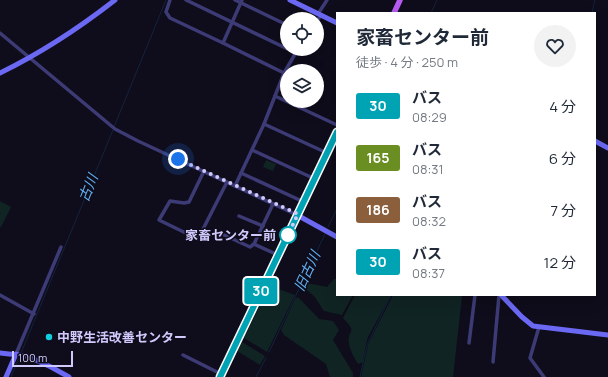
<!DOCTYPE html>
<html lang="ja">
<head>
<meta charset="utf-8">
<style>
  :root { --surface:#fff; --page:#f2f2f3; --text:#1f2937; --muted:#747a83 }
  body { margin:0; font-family:Manrope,"Noto Sans JP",sans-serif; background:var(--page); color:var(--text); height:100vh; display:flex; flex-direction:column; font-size:15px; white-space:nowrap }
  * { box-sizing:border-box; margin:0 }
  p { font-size:13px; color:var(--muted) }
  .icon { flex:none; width:22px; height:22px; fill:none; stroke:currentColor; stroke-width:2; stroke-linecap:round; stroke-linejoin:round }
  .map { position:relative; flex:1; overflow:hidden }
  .details { position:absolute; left:336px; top:12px; width:260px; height:284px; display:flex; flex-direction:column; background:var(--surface); border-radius:0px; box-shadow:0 4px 16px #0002 }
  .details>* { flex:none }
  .badge { padding:0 8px; border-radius:3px; font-size:14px; line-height:26px }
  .controls { position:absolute; left:280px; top:12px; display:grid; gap:8px }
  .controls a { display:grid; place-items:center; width:44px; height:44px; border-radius:50%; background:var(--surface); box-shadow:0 4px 16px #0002; font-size:20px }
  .scale { position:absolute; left:12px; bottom:10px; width:61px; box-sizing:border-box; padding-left:4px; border:2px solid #cfcafb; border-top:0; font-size:11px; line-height:14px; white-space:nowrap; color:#cfcafb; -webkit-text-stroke:3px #0f0c1b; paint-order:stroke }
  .you { position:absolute; width:20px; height:20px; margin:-10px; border:3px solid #fff; border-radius:50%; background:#1a73e8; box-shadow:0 0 0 6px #1a73e833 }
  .map>.badge { position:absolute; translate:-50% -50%; box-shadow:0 0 0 2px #fff }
  .round { display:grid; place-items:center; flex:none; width:42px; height:42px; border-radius:21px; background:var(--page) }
  .headline { display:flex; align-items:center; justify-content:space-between; height:68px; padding:0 20px }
  h1 { font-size:19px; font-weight:700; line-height:30px }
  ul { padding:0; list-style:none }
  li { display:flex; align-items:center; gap:12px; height:52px; padding:0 20px }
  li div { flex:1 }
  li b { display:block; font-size:15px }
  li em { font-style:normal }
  li .badge { min-width:44px; font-weight:700; text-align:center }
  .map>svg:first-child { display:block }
</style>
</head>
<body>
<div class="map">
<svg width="608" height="377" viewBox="0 0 608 377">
  <rect width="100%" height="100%" fill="#0f0c1b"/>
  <g fill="#102423">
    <polygon points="266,160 276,164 273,171 263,167"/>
    <polygon points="0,201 11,207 1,227 0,227"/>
    <polygon points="334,279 337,279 337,295 353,295 342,315 324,311 314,296 303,287 307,283 327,287"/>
    <polygon points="281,290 295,295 267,352 244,338 267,291"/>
    <path d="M355,295H391L368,337L366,344L363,362L358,364C354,357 350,351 349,343C347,328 359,335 343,318Z"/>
    <polygon points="393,295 447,295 462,296 453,377 361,377 368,345"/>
    <polygon points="298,297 319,319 333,321 339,330 333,340 353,373 353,377 330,377 326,364 284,335 281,330 295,299"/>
    <polygon points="242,342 265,356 260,365 237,351"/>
  </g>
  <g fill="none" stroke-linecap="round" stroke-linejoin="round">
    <g stroke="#11243f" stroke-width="1">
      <polyline points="431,13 437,0"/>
      <polyline points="592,13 595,0"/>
      <polyline points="114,127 166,0"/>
      <polyline points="328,227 337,209"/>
      <polyline points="269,352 325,234"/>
      <polyline points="21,353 113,130"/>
      <polyline points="11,377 19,358"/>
      <polyline points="256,377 266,358"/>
      <polyline points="360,377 367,345 391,295"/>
    </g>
    <g stroke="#3d3b76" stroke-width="3.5">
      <polyline points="170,0 166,12 170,18 223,43"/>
      <polyline points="186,0 296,53"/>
      <polyline points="235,0 287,25"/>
      <polyline points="242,0 223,43 284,73"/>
      <polyline points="318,14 327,0"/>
      <polyline points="317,21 321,15"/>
      <polyline points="0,33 115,129 138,141 297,215"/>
      <polyline points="275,96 337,125"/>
      <polyline points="264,124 327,153"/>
      <polyline points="252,150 315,179"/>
      <polyline points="204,171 189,202 184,203 170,201 159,220 198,239 227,182"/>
      <polyline points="241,173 304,202"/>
      <polyline points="235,186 264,124 284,73 298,49"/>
      <polyline points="239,216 263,226"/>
      <polyline points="224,235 250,247 254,244 278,255"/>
      <polyline points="254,244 273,204"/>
      <polyline points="0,295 34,314"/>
      <polyline points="539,327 530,358 544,377"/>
      <polyline points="469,343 475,295"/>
      <polyline points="16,354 61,247"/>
      <polyline points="183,355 221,374"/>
      <polyline points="493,362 499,295"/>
    </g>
    <g stroke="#6b69f3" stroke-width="5">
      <polyline points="290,0 337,23"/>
      <path d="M0,73C41,53 79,28 115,0"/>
      <polyline points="595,141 608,148"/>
      <polyline points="297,215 337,237"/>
      <polyline points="501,295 522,317 533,326 608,335"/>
      <polyline points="0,353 27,356 51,367 69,377"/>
      <polyline points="6,377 16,354"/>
    </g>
    <g stroke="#b75bf2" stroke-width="5.5">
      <polyline points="394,13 400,0"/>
      <polyline points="220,377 337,132"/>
    </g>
  </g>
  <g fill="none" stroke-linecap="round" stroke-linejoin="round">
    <g stroke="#fff" stroke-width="9">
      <polyline id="line" points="220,377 337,132"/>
    </g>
    <use href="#line" stroke="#00a3b4" stroke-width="6"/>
    <polyline stroke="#cfcafb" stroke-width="4" stroke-dasharray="0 7.2" points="178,159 298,214 288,235"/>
  </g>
  <circle fill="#fff" stroke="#00a3b4" stroke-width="2" cx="288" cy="235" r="8"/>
  <circle fill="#12cddf" stroke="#0f0c1b" stroke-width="1.5" cx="49" cy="337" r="4"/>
  <g text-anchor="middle" stroke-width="3" stroke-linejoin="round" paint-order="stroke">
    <g font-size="13" font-weight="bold" fill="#cfcafb" stroke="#0f0c1b" text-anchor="end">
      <text x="276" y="240">家畜センター前</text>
    </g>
    <g font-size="13" font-weight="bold" fill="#cfcafb" stroke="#0f0c1b" text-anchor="start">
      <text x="57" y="342">中野生活改善センター</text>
    </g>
    <g font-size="14" font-style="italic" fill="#61b1f2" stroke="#0f0c1b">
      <text transform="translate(88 188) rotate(-68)" y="5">古川</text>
      <text transform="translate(307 271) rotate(-65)" y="5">旧古川</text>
    </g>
  </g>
</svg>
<div class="controls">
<a><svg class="icon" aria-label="locate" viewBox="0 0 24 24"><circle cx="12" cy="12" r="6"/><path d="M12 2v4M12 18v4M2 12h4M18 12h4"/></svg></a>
<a><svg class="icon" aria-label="layers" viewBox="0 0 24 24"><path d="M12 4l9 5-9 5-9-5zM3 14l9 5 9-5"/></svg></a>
</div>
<div class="scale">100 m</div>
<div class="you" style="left:178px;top:159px"></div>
<b class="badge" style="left:261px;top:291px;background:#00a3b4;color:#fff">30</b>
<section class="details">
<div class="headline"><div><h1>家畜センター前</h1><p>徒歩 · 4 分 · 250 m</p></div><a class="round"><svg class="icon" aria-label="heart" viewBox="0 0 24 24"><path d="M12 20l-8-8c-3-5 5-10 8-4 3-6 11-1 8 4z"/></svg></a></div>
<ul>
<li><span class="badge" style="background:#00a3b4;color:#fff">30</span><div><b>バス</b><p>08:29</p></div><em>4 分</em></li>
<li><span class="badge" style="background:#6b8e23;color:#fff">165</span><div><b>バス</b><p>08:31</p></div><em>6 分</em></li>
<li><span class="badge" style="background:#8b5e3c;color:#fff">186</span><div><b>バス</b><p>08:32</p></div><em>7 分</em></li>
<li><span class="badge" style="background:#00a3b4;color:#fff">30</span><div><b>バス</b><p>08:37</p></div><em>12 分</em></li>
</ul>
</section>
</div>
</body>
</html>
